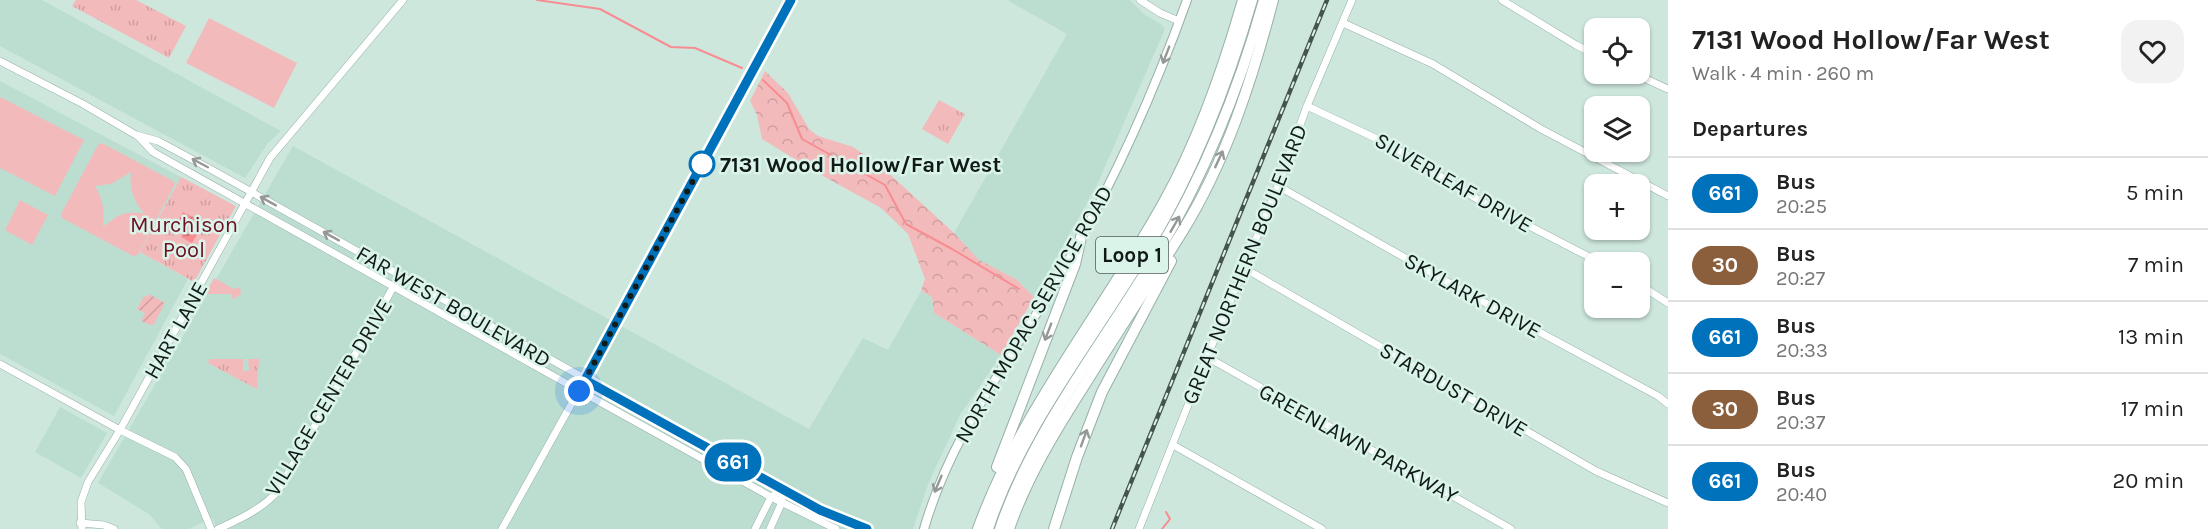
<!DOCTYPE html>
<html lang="en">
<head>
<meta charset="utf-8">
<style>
  :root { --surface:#fff; --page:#f2f2f2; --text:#222; --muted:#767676; --line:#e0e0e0 }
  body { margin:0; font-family:Karla,sans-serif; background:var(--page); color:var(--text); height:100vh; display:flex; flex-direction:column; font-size:22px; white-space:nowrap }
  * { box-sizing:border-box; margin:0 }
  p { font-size:20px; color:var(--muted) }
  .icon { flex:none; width:33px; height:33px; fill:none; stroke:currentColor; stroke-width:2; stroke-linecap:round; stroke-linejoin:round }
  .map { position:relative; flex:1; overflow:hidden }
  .panel { display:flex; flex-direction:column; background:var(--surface); width:540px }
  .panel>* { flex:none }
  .badge { padding:0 12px; border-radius:20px; font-size:21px; line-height:39px }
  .controls { position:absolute; left:1584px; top:18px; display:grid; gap:12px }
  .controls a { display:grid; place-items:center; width:66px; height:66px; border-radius:12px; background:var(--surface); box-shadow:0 2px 4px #0004; font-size:30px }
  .you { position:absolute; width:30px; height:30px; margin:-15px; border:4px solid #fff; border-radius:50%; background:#1a73e8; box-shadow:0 0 0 9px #1a73e833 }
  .map>.badge { position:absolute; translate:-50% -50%; box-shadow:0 0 0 3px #fff }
  h2 { padding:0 24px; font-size:22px; line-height:54px }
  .round { display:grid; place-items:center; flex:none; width:63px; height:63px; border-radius:18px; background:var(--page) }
  .summary { display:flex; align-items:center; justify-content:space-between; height:102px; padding:0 24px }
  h1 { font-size:28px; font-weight:700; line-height:45px }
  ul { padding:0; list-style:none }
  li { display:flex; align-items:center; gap:18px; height:72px; padding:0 24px; border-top:2px solid var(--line) }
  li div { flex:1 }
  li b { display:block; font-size:22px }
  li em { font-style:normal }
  li .badge { min-width:66px; font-weight:700; text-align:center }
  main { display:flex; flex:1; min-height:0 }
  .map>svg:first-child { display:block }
</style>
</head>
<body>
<main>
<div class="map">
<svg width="1668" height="529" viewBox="0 0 1668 529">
  <defs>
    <pattern id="forest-crowns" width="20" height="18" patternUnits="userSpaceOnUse" patternTransform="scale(1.5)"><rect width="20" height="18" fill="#f3babb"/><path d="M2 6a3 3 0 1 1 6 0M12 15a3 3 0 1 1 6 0" fill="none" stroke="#cf9fa0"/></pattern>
    <pattern id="park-tufts" width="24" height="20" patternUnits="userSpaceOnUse" patternTransform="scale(1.5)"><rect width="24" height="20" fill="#f3babb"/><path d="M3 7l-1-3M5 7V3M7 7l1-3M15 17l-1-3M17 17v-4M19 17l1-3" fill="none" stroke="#cf9fa0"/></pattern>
    <pattern id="garden-furrows" width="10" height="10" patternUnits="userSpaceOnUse" patternTransform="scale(1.5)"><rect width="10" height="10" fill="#f3babb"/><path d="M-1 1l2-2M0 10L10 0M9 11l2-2" fill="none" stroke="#cf9fa0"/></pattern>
    <pattern id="water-waves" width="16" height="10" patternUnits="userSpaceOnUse" patternTransform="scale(1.5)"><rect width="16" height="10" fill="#f78d92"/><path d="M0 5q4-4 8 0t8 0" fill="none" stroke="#c77276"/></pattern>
  </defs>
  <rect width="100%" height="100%" fill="#cde7dd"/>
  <g fill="#bcded1">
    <polygon points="0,0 42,0 281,131 268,143 245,178 0,46"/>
    <polygon points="1007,0 1130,0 1145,15 1161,24 1165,29 1096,187 1034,297 1016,279 979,261 954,233 1067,34"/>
    <polygon points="0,81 181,177 140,252 188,279 114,416 0,354"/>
    <polygon points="293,146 809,429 863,338 888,350 921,291 932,297 934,313 1001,355 960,415 929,482 913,529 217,529 212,518 189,529 162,529 149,514 98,483"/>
    <polygon points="60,407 107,433 81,478 35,452"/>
  </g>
  <g fill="#f3babb" fill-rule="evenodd">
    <polygon points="209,18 297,63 274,108 186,63"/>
    <polygon points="0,97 84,140 55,196 0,168"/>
    <path d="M102,143L173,181L175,184L138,255L133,256L62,218L61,214L98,145ZM131,172C129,189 133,200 144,213C121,212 121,213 103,227C105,211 103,199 95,186L111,184Z"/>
    <polygon points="20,200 48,215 32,245 5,230"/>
    <polygon points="214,278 234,289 240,287 241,294 234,299 231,297 232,294 205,294"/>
  </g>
  <polygon fill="url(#forest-crowns)" points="765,71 788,93 809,129 818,136 853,147 882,167 954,233 979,260 1016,279 1034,297 1001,355 934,313 932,297 921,291 925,279 908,234 881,208 816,172 762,139 757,115 750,101"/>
  <g fill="url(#park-tufts)">
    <polygon points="76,0 136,0 186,26 169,58 72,6"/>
    <polygon points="939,100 965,114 948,144 922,129"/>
    <polygon points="181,177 236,206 194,282 140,252"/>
    <polygon points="209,359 243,359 243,371 249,371 248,359 259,359 257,389 208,363"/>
  </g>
  <polygon fill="url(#garden-furrows)" points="149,294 165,303 154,324 150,325 141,321 145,313 137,309 144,296 147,297"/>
  <polygon fill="url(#water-waves)" points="183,212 204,223 192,243 181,237 187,225 179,220"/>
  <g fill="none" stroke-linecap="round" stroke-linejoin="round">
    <g stroke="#f78d92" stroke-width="2">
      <polyline points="537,0 600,9 671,47 695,48 742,68"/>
      <polyline points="763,80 787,103 802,139 885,185 906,224 952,249 1019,289"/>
      <polyline points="1162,529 1170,519 1166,512"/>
    </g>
    <g stroke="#98b0a7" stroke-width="8">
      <g id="minor">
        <polyline points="1140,0 1160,13 1179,21"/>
        <polyline points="1502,0 1576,45 1594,54"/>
        <polyline points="1343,23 1433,64 1541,129 1668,196"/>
        <polyline points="0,61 83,104 136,135 158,141 212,170 820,510 867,529"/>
        <polyline points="1635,74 1668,89"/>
        <polyline points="1307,106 1392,146 1477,199 1599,262"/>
        <polyline points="138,136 153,152 589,396 771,497 836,529"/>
        <polyline points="1278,186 1467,293 1658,396 1668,404"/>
        <polyline points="1244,268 1596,471 1668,503"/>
        <polyline points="1640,285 1668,303"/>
        <polyline points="1207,357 1511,529"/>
        <polyline points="0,364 120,430 175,457 186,469 211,529"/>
        <polyline points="1173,445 1322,529"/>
        <polyline points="80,523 104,525 114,529"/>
        <polyline points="82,529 81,502 88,482 120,430 270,158 403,0"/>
        <path d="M218,529C240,519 262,509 278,491L400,275"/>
        <polyline points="502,529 593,365 790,0"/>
        <polyline points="755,529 771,497 782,490"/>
        <polyline points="770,529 782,502 782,490"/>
        <polyline points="1139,529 1207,357 1278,186 1307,106 1352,0"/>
      </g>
    </g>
    <g stroke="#98b0a7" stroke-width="10">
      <path id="major" d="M924,529C951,435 1005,368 1054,285C1108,195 1152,98 1187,0"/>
    </g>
    <g stroke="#98b0a7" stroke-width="12">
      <g id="highway">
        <polyline points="997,467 1075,264 1081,237"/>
        <path d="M978,529C1021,410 1103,312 1164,202C1199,139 1223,70 1243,0"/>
        <path d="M988,529C1022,425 1094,339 1149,246C1195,168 1227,87 1252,0"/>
        <path d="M1000,529C1034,428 1104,343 1158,252C1206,172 1239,89 1264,0"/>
        <path d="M1009,529C1027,476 1057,428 1087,381C1118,331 1151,282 1182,232C1226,161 1252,80 1273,0"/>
        <polyline points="1054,529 1077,457 1102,392 1171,261"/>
      </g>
    </g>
    <use href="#minor" stroke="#fff" stroke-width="7"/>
    <use href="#major" stroke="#fff" stroke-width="8"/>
    <use href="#highway" stroke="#fff" stroke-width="10"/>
    <g stroke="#46544f" stroke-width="4.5">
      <polyline id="rail" points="1112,529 1327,0"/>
    </g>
    <use href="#rail" stroke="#daf4ea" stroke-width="2" stroke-dasharray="7" stroke-linecap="butt"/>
  </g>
  <defs><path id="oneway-shaft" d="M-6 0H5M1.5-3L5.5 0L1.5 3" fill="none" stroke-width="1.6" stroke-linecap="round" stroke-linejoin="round" transform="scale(1.5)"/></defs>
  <g stroke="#949897">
    <use href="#oneway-shaft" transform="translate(1166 55) rotate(111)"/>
    <use href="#oneway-shaft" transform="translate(1219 159) rotate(-65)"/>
    <use href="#oneway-shaft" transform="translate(200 163) rotate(-152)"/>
    <use href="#oneway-shaft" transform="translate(268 201) rotate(-151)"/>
    <use href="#oneway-shaft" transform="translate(1175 224) rotate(-60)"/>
    <use href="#oneway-shaft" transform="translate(331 236) rotate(-151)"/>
    <use href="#oneway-shaft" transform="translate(1048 332) rotate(111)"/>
    <use href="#oneway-shaft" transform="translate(1084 438) rotate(-70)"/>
    <use href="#oneway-shaft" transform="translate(938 484) rotate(113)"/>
  </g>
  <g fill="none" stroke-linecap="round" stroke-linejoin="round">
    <g stroke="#fff" stroke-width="14">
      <polyline id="line" points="791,0 585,380 820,510 867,529"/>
    </g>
    <use href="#line" stroke="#0072bc" stroke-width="9"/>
    <polyline stroke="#111a17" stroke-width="6" stroke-dasharray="0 10.8" points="579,391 702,164"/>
  </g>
  <circle fill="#fff" stroke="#0072bc" stroke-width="3" cx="702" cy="164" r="12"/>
  <g text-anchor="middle" stroke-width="5" stroke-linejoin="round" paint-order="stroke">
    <rect fill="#daf4ea" stroke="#4d5b56" stroke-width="1.5" x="1096" y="237" width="72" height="36" rx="4.5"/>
    <g font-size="21" font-weight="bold" fill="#111a17">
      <text x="1132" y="262">Loop 1</text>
    </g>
    <g font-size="22" font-weight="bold" fill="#111a17" stroke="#daf4ea" text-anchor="start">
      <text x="720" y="172">7131 Wood Hollow/Far West</text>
    </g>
    <g font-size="22" fill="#111a17" stroke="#daf4ea">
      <text transform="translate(1454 182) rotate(30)" y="8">SILVERLEAF DRIVE</text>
      <text transform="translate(1244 264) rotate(-68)" y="8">GREAT NORTHERN BOULEVARD</text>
      <text transform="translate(1473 295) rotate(29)" y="8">SKYLARK DRIVE</text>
      <text transform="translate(454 306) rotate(30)" y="8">FAR WEST BOULEVARD</text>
      <text transform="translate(1033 314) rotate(-60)" y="8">NORTH MOPAC SERVICE ROAD</text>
      <text transform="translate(175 330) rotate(-61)" y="8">HART LANE</text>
      <text transform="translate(1454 389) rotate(30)" y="8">STARDUST DRIVE</text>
      <text transform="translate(328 397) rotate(-59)" y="8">VILLAGE CENTER DRIVE</text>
      <text transform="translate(1359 443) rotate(29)" y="8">GREENLAWN PARKWAY</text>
    </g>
    <g font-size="22" fill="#6e0f21" stroke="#daf4ea">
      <text x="184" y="232">Murchison<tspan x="184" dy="25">Pool</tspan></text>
    </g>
  </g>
</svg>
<div class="controls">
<a><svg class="icon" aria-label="locate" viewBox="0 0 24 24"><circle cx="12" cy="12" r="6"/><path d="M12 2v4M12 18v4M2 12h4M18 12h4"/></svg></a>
<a><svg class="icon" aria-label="layers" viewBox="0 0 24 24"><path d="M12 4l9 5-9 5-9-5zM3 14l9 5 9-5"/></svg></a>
<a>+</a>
<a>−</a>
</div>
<div class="you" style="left:579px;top:391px"></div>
<b class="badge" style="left:733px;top:462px;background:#0072bc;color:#fff">661</b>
</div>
<section class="panel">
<div class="summary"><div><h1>7131 Wood Hollow/Far West</h1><p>Walk · 4 min · 260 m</p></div><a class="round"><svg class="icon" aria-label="heart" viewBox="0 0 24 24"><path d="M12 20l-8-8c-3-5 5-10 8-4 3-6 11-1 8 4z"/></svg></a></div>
<h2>Departures</h2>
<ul>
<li><span class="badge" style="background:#0072bc;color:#fff">661</span><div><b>Bus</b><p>20:25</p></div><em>5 min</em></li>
<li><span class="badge" style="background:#8b5e3c;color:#fff">30</span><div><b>Bus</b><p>20:27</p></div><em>7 min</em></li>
<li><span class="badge" style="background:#0072bc;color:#fff">661</span><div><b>Bus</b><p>20:33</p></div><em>13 min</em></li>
<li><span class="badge" style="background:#8b5e3c;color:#fff">30</span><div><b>Bus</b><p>20:37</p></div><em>17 min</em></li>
<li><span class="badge" style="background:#0072bc;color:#fff">661</span><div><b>Bus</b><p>20:40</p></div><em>20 min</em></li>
</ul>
</section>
</main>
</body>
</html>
